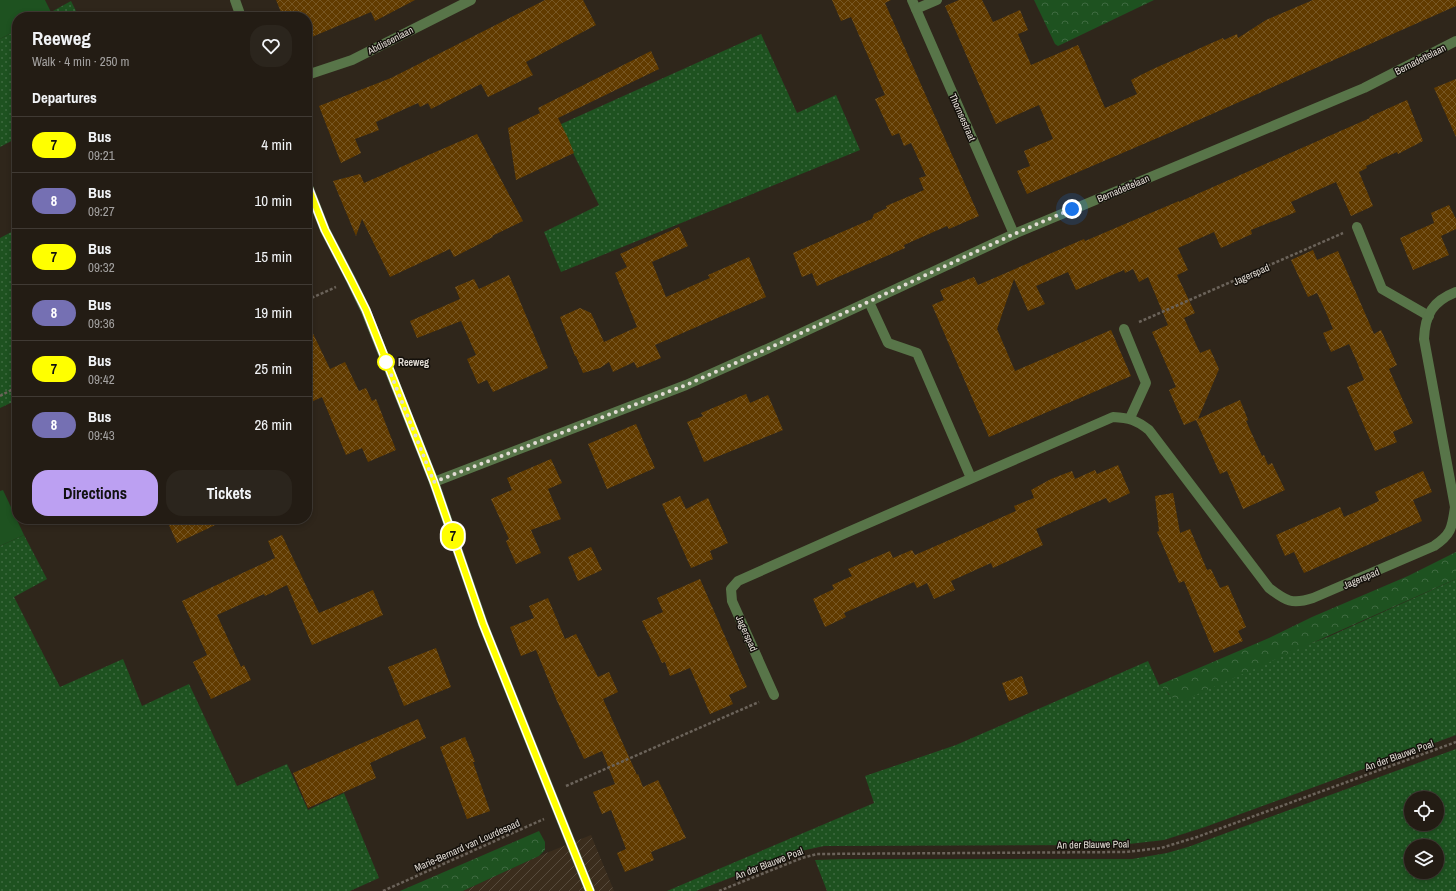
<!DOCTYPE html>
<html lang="en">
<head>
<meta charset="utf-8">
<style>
  :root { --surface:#231c14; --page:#2b251d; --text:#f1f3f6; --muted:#a3a1a0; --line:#403a34; --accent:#bca0f2 }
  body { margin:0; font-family:"Archivo Narrow",sans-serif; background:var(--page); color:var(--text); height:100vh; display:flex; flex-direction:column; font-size:15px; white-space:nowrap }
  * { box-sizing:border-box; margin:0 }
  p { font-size:13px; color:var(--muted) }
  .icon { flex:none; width:22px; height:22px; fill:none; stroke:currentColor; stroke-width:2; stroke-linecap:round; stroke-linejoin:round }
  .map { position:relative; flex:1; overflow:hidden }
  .sheet { position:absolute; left:12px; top:12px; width:300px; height:512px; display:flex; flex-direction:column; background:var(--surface); border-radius:16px; box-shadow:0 2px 6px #0003,0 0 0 1px var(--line) }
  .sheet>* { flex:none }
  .badge { padding:0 8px; border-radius:13px; font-size:14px; line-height:26px }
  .fabs { position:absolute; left:1404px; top:791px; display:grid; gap:8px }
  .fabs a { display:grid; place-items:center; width:40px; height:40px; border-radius:50%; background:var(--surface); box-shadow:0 2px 6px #0003,0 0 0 1px var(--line); font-size:20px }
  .you { position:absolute; width:20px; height:20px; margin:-10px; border:3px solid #fff; border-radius:50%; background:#1a73e8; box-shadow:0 0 0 6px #1a73e833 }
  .map>.badge { position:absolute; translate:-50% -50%; box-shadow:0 0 0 2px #fff }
  h2 { padding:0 20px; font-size:15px; line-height:36px }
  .round { display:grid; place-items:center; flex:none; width:42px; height:42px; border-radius:16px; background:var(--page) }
  .overview { display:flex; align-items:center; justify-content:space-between; height:68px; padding:0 20px }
  h1 { font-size:19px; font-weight:700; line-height:30px }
  .action { display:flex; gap:8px; margin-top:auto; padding:8px 20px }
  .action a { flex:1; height:46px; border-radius:16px; background:var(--accent); color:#111; font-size:16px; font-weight:700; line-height:46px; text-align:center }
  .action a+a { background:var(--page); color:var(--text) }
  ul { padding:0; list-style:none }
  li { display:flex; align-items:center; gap:12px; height:56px; padding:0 20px; border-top:1px solid var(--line) }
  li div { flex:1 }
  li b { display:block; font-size:15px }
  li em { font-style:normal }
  li .badge { min-width:44px; font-weight:700; text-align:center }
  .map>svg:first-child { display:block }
</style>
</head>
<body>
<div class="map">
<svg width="1456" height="891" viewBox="0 0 1456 891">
  <defs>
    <pattern id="industrial-furrows" width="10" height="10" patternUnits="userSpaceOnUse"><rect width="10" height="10" fill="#3b2d1d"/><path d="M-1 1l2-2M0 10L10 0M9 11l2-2" fill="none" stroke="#574b3d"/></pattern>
    <pattern id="grass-dots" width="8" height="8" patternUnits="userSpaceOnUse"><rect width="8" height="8" fill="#1e5220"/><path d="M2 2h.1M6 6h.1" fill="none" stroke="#3e6a40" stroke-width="1.8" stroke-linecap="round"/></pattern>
    <pattern id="forest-crowns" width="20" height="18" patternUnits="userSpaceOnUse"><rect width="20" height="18" fill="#1e5220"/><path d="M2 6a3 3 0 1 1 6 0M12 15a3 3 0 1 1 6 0" fill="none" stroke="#3e6a40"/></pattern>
    <pattern id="building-cross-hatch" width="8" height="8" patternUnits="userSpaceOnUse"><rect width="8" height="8" fill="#613b00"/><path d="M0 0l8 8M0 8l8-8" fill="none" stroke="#775724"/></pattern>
  </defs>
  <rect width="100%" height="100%" fill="#2f261b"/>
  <polygon fill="url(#industrial-furrows)" points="591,835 614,891 463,891 539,856"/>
  <g fill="url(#grass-dots)" fill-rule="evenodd">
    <polygon points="71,1 79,17 42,17"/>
    <polygon points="17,30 17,138 0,147 0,39"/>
    <polygon points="761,34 797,113 836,95 860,150 561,272 544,232 599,205 559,125"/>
    <polygon points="17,229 17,400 0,408 0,238"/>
    <polygon points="24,535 47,579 14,597 60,687 123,659 142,706 189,684 237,786 287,764 308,810 344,793 379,878 350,891 0,891 0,546"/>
    <polygon points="1456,579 1456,735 1205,827 1164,840 1120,845 824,846 801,851 696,891 667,891 874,803 865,776 956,745 1148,661 1159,685 1165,689 1169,695 1328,637"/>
    <path d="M1456,749V891H827L815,860L845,859H1132L1167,853L1188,847ZM1411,798H1437V824H1411ZM1411,846H1437V872H1411Z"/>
  </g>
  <g fill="url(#forest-crowns)">
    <polygon points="1034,0 1154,0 1058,46 1055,44"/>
    <path d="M1456,552V579L1182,701C1170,700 1169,691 1159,685L1269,638L1312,617L1408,576Z"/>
    <polygon points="539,831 545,842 545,850 539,856 463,891 400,891"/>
  </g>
  <g fill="#1e5220">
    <polygon points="0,0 45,0 51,12 42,17 17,17 17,30 0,39"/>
    <polygon points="3,490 24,535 0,546 0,491"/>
  </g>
  <g fill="url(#building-cross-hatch)">
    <polygon points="276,0 415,0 375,21 371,12 307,39 307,17 283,17"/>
    <polygon points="545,0 583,0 596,25 526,62 533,75 488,97 481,84 431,109 428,103 420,107 418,103 376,122 379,130 355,139 361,153 341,163 319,106 391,78"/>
    <polygon points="832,0 891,0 885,3 979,216 949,229 947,226 904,245 905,248 817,286 812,273 802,277 793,253 872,219 874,214 887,208 886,206 924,190 919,178 926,176 911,143 904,146 899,133 892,136 875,99 885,95 851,17 841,21"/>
    <polygon points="959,0 982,0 993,22 1020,10 1028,30 1018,34 1031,65 1078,45 1105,108 1137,94 1131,80 1153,69 1223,38 1224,40 1237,34 1238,38 1266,20 1313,0 1456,0 1456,6 1169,133 1027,194 1017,171 1030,166 1024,151 1053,139 1039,105 996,124 945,6"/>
    <polygon points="651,51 659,69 558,118 568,138 574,153 516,180 508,128 540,113 538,108"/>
    <polygon points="1456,79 1456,137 1434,88"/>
    <polygon points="1407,100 1423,141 1398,154 1397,152 1366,166 1367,168 1359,172 1373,206 1351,216 1336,182 1291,202 1296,212 1251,230 1252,234 1221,248 1214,232 1178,248 1188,270 1177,275 1195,313 1184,318 1200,353 1210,349 1219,369 1198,419 1240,400 1248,420 1246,421 1262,456 1264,455 1268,465 1272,463 1285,490 1243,509 1227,471 1220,474 1196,420 1184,425 1169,390 1176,387 1152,332 1168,325 1148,277 1139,282 1133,269 1125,273 1124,270 1076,290 1068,272 1036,286 1045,304 1028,311 1014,279 997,329 1015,371 1111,330 1131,376 989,437 932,305 944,300 940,290 974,277 978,285 1084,239 1085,241 1179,201 1179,202 1370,118 1369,117"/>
    <polygon points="477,134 523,221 492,236 493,237 454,257 450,249 390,277 362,219 356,236 333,181 360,174 364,183"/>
    <polygon points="1449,205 1456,219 1456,229 1441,236 1449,255 1413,270 1400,238 1434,223 1431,213"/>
    <polygon points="679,227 688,246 652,262 666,297 710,278 708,275 749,257 766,297 655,345 661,358 637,368 634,362 613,372 609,362 600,368 583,373 576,356 575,356 560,317 580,308 591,313 604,342 637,327 615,273 627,267 620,254"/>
    <polygon points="1313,250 1317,260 1338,251 1374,334 1381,330 1397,365 1389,369 1413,423 1393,432 1397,442 1375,451 1347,387 1364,380 1357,362 1349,344 1331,352 1323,333 1333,329 1325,310 1317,293 1308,297 1291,260"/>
    <polygon points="509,275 548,368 493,392 487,380 478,384 467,359 476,355 461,321 417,338 410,321 460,299 455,287 474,279 479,289"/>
    <polygon points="307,321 330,369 345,362 359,391 366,388 372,401 376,399 396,450 368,462 362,448 346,455 322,397 307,404"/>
    <polygon points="746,394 750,403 768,395 783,430 704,462 687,422 703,416 701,413"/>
    <polygon points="636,424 655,468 607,489 588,444"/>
    <polygon points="551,459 562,483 548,489 561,519 531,530 541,553 516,564 506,541 509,539 491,499 512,490 507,478"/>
    <polygon points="1118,465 1130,493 1109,503 1106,498 1036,529 1043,545 993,568 991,563 951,581 955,590 934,599 927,583 917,588 914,582 844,613 846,617 825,627 813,599 834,589 832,585 852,576 848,569 890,551 893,558 912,550 915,555 1016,511 1014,506 1034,498 1031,490 1051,479 1072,471 1075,479 1095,470 1097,474"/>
    <polygon points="1423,471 1432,492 1413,500 1422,521 1304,573 1294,552 1285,556 1276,535 1340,507 1344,517 1362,509 1379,501 1375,492"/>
    <polygon points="1173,493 1180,533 1190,529 1207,570 1211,569 1220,588 1228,585 1246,627 1238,631 1243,641 1214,653 1184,581 1179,583 1157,532 1159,531 1155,496"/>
    <polygon points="680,496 686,509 708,498 728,543 710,551 713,559 691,568 662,504"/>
    <polygon points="181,519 228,519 177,543 169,525"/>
    <polygon points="282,535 319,613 373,590 383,615 312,645 287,585 265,596 264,594 217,615 241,667 244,665 251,680 211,699 193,662 207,655 182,601 275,558 268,541"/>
    <polygon points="591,547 602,570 578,581 568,557"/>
    <polygon points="700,579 747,687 729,695 733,704 710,714 690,668 670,676 665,662 662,663 642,621 663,612 657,598"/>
    <polygon points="548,598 565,639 576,634 598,677 609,672 618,692 603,699 637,775 638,774 643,787 658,780 686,838 651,852 654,860 625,872 617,853 626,849 611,810 602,814 593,792 615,784 602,751 584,759 557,701 536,650 521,656 510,627 534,618 529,606"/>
    <polygon points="436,648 451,687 404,706 388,667"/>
    <polygon points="1022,676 1028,694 1009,701 1002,683"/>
    <polygon points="418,719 426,738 370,763 376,778 308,808 293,773"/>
    <polygon points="465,737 475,762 473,762 490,811 467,819 440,747"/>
  </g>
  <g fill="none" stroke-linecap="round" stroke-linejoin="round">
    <g stroke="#6b635a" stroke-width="2.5" stroke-dasharray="3 2" stroke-linecap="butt">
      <polyline points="307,300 336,287"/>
      <polyline points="1139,322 1343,233"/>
      <polyline points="0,396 17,387"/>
      <polyline points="566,786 759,702"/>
      <polyline points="383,891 544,819"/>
      <polyline points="719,891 802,858 817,854 1126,852 1161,848 1197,837 1456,742"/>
    </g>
    <g stroke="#587549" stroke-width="10">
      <polyline points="235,0 241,17"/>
      <polyline points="912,0 1014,234"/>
      <polyline points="916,9 937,0"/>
      <polyline points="307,75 352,60 471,0"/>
      <polyline points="307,184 325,230 351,280 366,311 434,482 483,624 590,891"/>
      <polyline points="1357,227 1382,289 1429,316"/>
      <polyline points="869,302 888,343 917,353 971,478"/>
      <polyline points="1124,329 1146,383 1130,418"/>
      <polyline points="434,482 686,385 767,349 1014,234 1364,88 1456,41"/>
      <path d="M774,695L732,601L731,589L738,581L848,532L1113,417C1130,418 1136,420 1149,430L1269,588C1286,601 1292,605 1313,598L1434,546C1452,534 1452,527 1455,507L1424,339C1425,314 1433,301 1456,292"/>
    </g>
  </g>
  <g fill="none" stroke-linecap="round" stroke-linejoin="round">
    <g stroke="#fff" stroke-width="9">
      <polyline id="line" points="307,184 325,230 351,280 366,310 434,482 483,624 590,891"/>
    </g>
    <use href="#line" stroke="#ff0" stroke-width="6"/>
    <polyline stroke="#e2dcd5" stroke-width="4" stroke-dasharray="0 7.2" points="386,362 434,482 686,385 767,349 1014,234 1072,209"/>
  </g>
  <circle fill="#fff" stroke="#ff0" stroke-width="2" cx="386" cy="362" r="8"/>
  <g text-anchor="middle" stroke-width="3" stroke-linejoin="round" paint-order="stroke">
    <g font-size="10" fill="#e2dcd5" stroke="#14100b">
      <text transform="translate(390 40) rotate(-27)" y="4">Abdissenlaan</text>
      <text transform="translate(1420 59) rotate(-27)" y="4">Bernadettelaan</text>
      <text transform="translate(963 117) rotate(66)" y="4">Thornsestraat</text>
      <text transform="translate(1123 188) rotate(-23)" y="4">Bernadettelaan</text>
      <text transform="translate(1251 274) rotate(-24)" y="4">Jagerspad</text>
      <text transform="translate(1361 578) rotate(-23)" y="4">Jagerspad</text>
      <text transform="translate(747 633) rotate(66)" y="4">Jagerspad</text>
      <text transform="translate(1399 755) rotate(-20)" y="4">An der Blauwe Poal</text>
      <text transform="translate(1093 844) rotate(-1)" y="4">An der Blauwe Poal</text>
      <text transform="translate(467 845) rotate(-24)" y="4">Marie-Bernard van Lourdespad</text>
      <text transform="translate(769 863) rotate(-21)" y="4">An der Blauwe Poal</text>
    </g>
    <g font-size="10" font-weight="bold" fill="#e2dcd5" stroke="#14100b" text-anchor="start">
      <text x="398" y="366">Reeweg</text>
    </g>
  </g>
</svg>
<div class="fabs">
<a><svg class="icon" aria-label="locate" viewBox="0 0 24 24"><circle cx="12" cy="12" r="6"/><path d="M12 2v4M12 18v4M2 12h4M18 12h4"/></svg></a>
<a><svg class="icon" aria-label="layers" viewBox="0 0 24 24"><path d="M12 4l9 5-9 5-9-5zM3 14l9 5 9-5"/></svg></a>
</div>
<div class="you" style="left:1072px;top:209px"></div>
<b class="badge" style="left:453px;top:536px;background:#ff0;color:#111">7</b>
<section class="sheet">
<div class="overview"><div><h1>Reeweg</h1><p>Walk · 4 min · 250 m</p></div><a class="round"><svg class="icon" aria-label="heart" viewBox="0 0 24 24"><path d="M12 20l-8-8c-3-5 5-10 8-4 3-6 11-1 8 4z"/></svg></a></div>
<h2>Departures</h2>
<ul>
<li><span class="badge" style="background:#ff0;color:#111">7</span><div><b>Bus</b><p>09:21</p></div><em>4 min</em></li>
<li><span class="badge" style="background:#7570b3;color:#fff">8</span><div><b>Bus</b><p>09:27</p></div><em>10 min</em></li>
<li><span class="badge" style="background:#ff0;color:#111">7</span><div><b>Bus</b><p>09:32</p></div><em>15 min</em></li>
<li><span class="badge" style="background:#7570b3;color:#fff">8</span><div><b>Bus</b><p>09:36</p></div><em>19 min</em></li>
<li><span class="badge" style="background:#ff0;color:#111">7</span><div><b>Bus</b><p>09:42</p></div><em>25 min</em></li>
<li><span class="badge" style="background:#7570b3;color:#fff">8</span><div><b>Bus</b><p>09:43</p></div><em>26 min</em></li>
</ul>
<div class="action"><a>Directions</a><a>Tickets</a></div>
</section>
</div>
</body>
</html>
